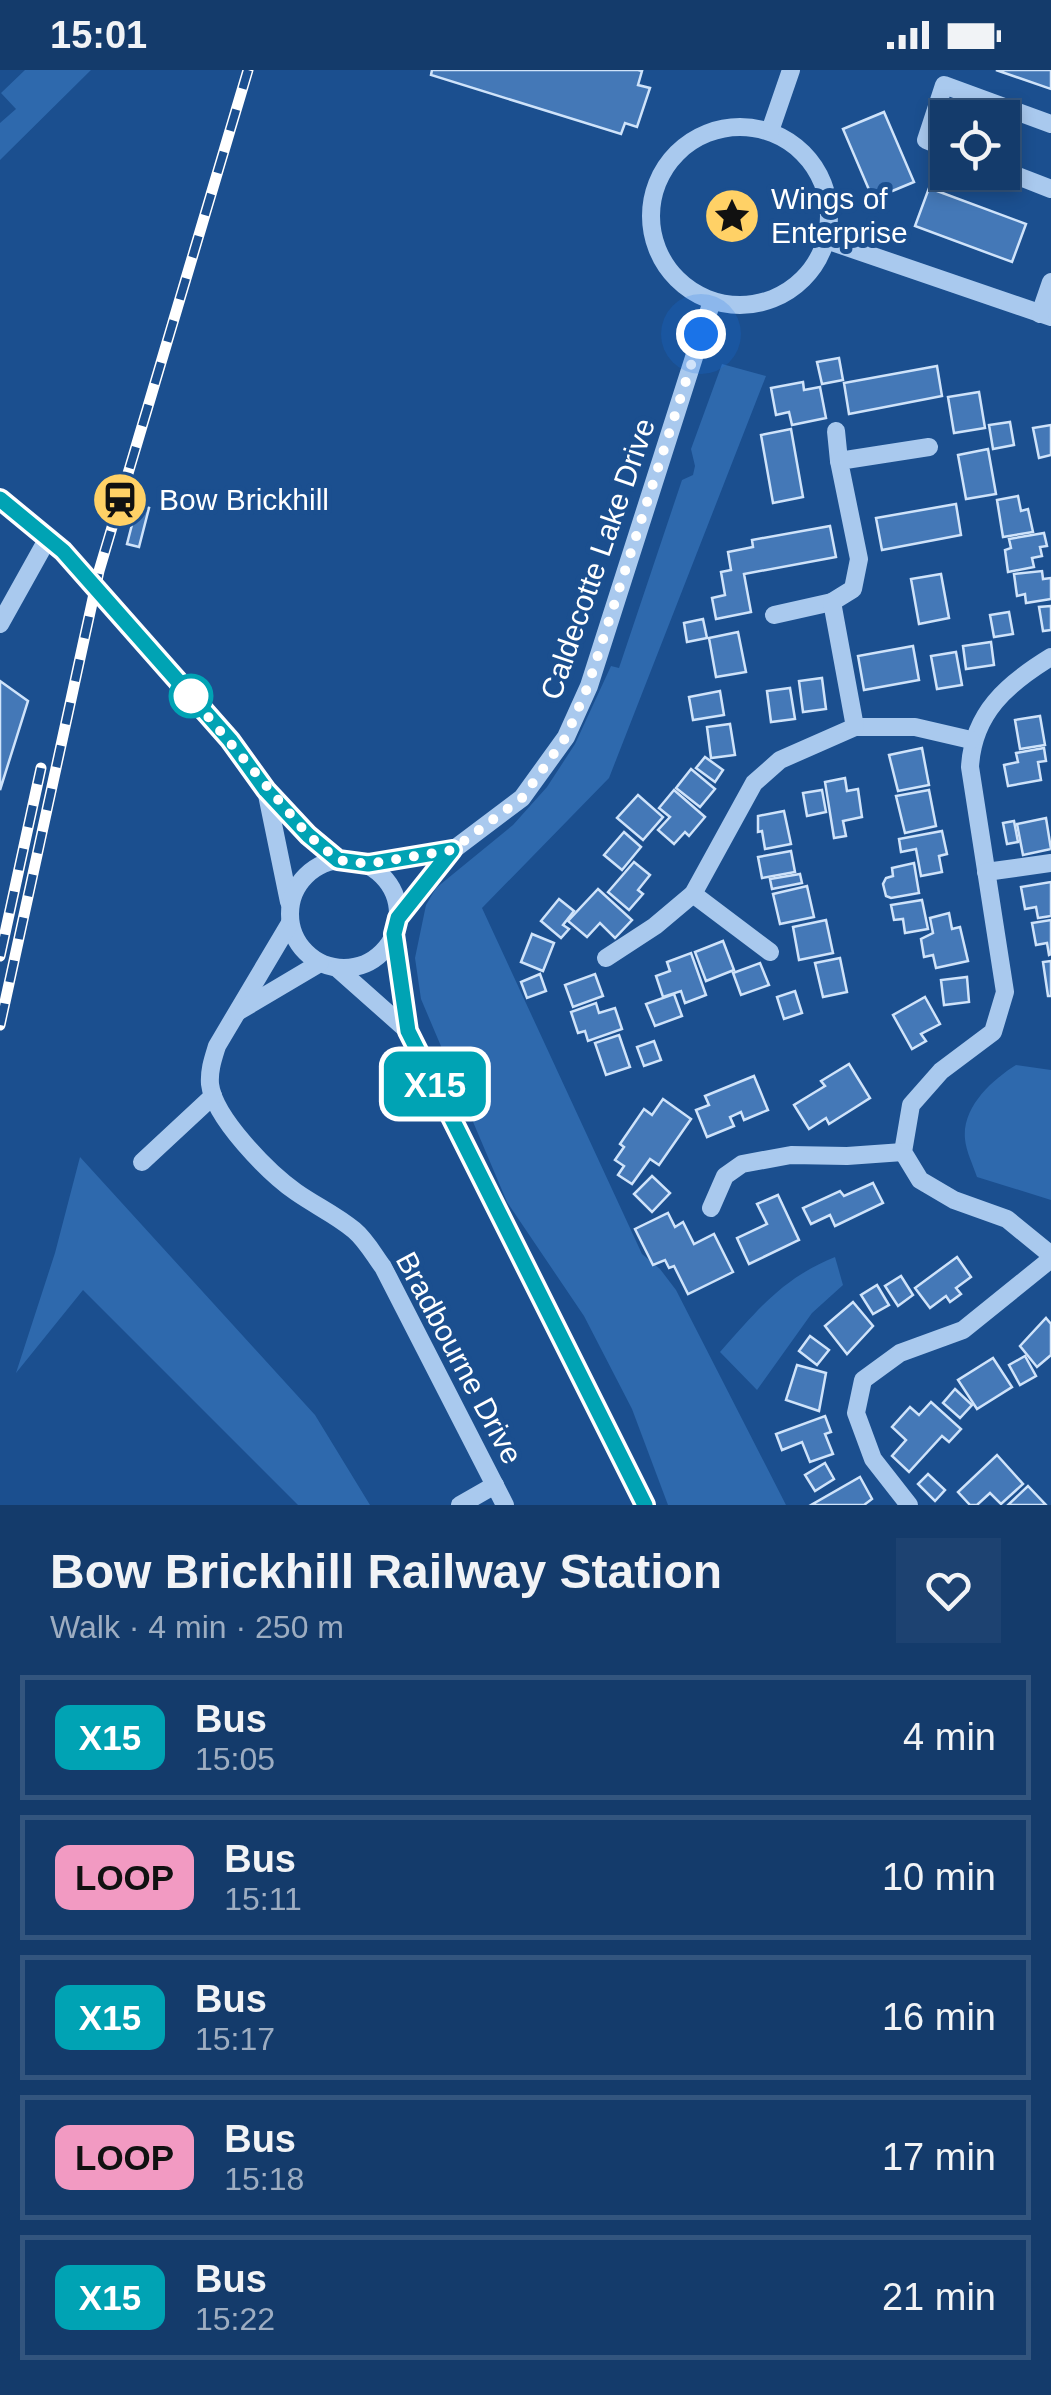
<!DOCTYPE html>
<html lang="en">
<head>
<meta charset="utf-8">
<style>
  :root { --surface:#143b6b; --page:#1d4271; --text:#f1f3f6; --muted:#9dadc1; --line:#33557e }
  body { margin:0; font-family:Arial,sans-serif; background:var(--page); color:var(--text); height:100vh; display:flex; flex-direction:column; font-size:38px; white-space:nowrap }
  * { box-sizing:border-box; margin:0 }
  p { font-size:32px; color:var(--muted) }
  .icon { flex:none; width:55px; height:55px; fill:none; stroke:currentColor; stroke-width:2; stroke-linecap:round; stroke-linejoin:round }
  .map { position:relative; height:1435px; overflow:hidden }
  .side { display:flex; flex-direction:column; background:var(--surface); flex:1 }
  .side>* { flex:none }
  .badge { padding:0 20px; border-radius:15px; font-size:35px; line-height:65px }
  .buttons { position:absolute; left:930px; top:30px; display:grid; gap:20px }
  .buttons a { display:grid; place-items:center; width:90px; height:90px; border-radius:0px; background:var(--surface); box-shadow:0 5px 15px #0003,0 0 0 2px var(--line); font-size:50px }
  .you { position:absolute; width:50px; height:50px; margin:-25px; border:8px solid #fff; border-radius:50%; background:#1a73e8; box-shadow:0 0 0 15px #1a73e833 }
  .map>.badge { position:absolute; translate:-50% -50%; box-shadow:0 0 0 5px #fff }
  .round { display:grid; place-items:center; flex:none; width:105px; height:105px; border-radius:0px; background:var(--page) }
  .headline { display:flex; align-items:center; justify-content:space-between; height:170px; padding:0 50px }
  h1 { font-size:48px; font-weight:800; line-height:75px }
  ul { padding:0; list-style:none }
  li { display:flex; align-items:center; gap:30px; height:125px; margin:0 20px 15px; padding:0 30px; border:5px solid var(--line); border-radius:0px }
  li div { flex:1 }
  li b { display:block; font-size:38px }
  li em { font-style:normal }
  li .badge { min-width:110px; font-weight:700; text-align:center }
  .status { display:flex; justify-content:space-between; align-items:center; height:70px; padding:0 50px; background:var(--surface); direction:ltr }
  .status svg { height:28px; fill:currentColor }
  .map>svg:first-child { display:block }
</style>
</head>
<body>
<div class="status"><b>15:01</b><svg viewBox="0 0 49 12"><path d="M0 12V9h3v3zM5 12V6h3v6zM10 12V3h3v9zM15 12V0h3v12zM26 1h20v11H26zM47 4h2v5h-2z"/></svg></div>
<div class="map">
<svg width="1051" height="1435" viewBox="0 0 1051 1435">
  <rect width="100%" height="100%" fill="#1b4f8f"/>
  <g fill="#2e69ad">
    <polygon points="25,0 91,0 0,90 0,53 16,39 1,23"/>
    <polygon points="722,294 766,306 609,708 482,838 642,1184 660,1199 676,1220 786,1435 668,1435 632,1339 584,1246 507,1132 421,929 415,888 426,835 436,818 513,755 547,717 575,674 611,596 619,598 682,410 693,405 695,396 691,379"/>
    <path d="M1016,995L1051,1000V1130L977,1107C973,1095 966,1081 965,1069C962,1037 992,1010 1016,995Z"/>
    <polygon points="80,1087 315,1345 370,1435 298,1435 83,1220 16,1303 55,1183"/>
    <path d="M835,1187L843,1215L812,1243L757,1320L720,1282C758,1240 781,1209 835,1187Z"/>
  </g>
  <g fill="#4478b7" stroke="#cfe3fa" stroke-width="2.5">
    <polygon points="432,0 638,0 642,1 638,15 650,18 637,57 625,53 621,64 431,5"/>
    <polygon points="996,0 1051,0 1051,19"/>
    <polygon points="884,42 914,112 873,129 843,59"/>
    <polygon points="929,118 1026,154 1012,192 915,156"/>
    <polygon points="839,288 843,310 822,314 817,292"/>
    <polygon points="937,296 942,326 849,344 844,313"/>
    <polygon points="803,312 804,320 820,317 826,348 792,355 789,342 776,345 771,318"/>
    <polygon points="979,322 985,358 954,363 948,327"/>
    <polygon points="1010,352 1014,375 993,379 989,355"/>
    <polygon points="1051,355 1051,385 1039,388 1033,358"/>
    <polygon points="791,359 803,427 773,433 761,365"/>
    <polygon points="988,379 996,424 966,429 958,385"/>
    <polygon points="1018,426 1021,441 1028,439 1033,462 1003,467 997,430"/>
    <polygon points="956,434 961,465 882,480 876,448"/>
    <polygon points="137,435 149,438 139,477 127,474"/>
    <polygon points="830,456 836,487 744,504 751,542 716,549 712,528 725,525 721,502 731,500 728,482 753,477 752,470"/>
    <polygon points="1044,463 1047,476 1040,477 1042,486 1032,488 1034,497 1008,502 1005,480 1011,478 1009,469"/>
    <polygon points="1042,501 1043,509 1051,508 1051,529 1026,533 1025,524 1017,526 1014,504"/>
    <polygon points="941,504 949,548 919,554 911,509"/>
    <polygon points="1051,536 1051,560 1043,561 1039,537"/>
    <polygon points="1009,542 1013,564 994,567 990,545"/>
    <polygon points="703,549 707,568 687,572 684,553"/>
    <polygon points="738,562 746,602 716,607 709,568"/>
    <polygon points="991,572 994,595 966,599 963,576"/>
    <polygon points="913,576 919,610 864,620 858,586"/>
    <polygon points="956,582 962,615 937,619 931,586"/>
    <polygon points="822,608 826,639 803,642 799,611"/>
    <polygon points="0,611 28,631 0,720"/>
    <polygon points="790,618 795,649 771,652 767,621"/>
    <polygon points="720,621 724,645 693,650 689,627"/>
    <polygon points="1040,646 1045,675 1020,679 1015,650"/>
    <polygon points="730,654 735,685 711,688 707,657"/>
    <polygon points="922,678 929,715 898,721 889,685"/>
    <polygon points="1044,678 1046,691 1038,692 1041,710 1008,716 1004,695 1018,692 1016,683"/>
    <polygon points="705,687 723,700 715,712 696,698"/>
    <polygon points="691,699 715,719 700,737 676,718"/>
    <polygon points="845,708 847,721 858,719 862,747 843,751 846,766 834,768 825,712"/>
    <polygon points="674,720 705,747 689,766 685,762 674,774 658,760 670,747 659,738"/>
    <polygon points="822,720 826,742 807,746 803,723"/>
    <polygon points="929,720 936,756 905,763 896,726"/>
    <polygon points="638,725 663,747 643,770 617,748"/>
    <polygon points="784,741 791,774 765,779 762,761 758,762 758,746"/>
    <polygon points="1046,748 1051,779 1023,785 1017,754"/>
    <polygon points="1014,751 1018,772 1007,774 1003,753"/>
    <polygon points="942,761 947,784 939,786 942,802 921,806 916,779 901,782 899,769"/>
    <polygon points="624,762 641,777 622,800 604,785"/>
    <polygon points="791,781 795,802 762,808 758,787"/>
    <polygon points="634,792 650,805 638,820 643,824 629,840 608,822"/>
    <polygon points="914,793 919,823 891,828 886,826 883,814 886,808 893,806 892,798"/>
    <polygon points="800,804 802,813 772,819 770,809"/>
    <polygon points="1051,812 1051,846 1038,848 1036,837 1025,839 1021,817"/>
    <polygon points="807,816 814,847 780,854 773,824"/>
    <polygon points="598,819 632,850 615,868 600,853 587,867 568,851"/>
    <polygon points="559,829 574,841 563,855 569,859 561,868 541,851"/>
    <polygon points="922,830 928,859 905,863 903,849 894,850 891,835"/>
    <polygon points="949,843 952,859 960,857 968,891 936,898 933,885 924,887 921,869 933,863 930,848"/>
    <polygon points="826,850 833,883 799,890 793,857"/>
    <polygon points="1051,850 1051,884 1049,885 1047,873 1036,875 1032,853"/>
    <polygon points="532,864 554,873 543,901 521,892"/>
    <polygon points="723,871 734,900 706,911 695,882"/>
    <polygon points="691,883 706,925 685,933 681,921 663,927 656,906 670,901 667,892"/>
    <polygon points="840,888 847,922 823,927 815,893"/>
    <polygon points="1051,891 1051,926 1048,926 1043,892"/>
    <polygon points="760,893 769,915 741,925 733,903"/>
    <polygon points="540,904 546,921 527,928 521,912"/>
    <polygon points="595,904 603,926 573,937 565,915"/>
    <polygon points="967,907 969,932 944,935 941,910"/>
    <polygon points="795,921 802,943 784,949 777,927"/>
    <polygon points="674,924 682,946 655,956 646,934"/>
    <polygon points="925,927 940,954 921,964 926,971 912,979 893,945"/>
    <polygon points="596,933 599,943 615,938 622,959 588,971 585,961 578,963 571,942"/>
    <polygon points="619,965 630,997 606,1005 595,973"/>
    <polygon points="654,971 661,990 644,996 637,977"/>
    <polygon points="849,994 870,1028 829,1054 826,1048 809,1059 794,1035 825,1016 821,1011"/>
    <polygon points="754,1006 768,1040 744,1050 741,1042 730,1047 734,1056 707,1067 696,1040 709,1035 705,1026"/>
    <polygon points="663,1029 691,1049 659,1095 650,1089 632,1114 618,1105 624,1096 615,1090 624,1077 620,1074 644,1039 652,1045"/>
    <polygon points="652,1106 670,1123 652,1142 634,1124"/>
    <polygon points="873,1113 883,1133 835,1156 830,1145 811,1154 803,1138 840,1121 844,1126"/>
    <polygon points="778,1125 799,1170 749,1194 737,1168 767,1154 757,1134"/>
    <polygon points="668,1143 675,1157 683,1152 694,1174 714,1164 733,1202 688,1224 674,1196 669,1198 665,1190 653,1195 635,1159"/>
    <polygon points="957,1187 971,1207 956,1218 961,1224 950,1232 946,1226 930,1238 915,1218"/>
    <polygon points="901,1206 913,1225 898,1236 885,1216"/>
    <polygon points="877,1215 889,1235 873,1244 861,1225"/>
    <polygon points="853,1232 873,1256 847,1284 825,1256"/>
    <polygon points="1046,1248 1051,1254 1051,1285 1037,1297 1020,1276"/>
    <polygon points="810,1266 829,1280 817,1295 799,1281"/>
    <polygon points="1025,1286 1036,1306 1020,1315 1009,1295"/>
    <polygon points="993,1288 1012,1317 977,1339 958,1310"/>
    <polygon points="797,1295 826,1303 819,1341 786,1330"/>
    <polygon points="955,1319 972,1335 960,1348 943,1333"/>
    <polygon points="931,1332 961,1359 949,1372 942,1366 909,1402 892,1386 906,1370 892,1357 910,1337 919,1345"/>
    <polygon points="825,1346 831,1362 825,1364 833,1384 810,1392 802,1372 782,1380 776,1364"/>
    <polygon points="997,1385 1023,1414 1001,1434 990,1423 977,1435 970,1435 958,1422"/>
    <polygon points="825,1393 834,1409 815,1421 805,1405"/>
    <polygon points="928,1404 945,1420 935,1431 918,1414"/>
    <polygon points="860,1407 872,1429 864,1435 811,1435"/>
    <polygon points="1028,1416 1046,1435 1008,1435"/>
  </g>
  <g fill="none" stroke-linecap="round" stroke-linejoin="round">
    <g stroke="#a9c9ee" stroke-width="18">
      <circle cx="740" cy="146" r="89"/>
      <polyline points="770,61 791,0"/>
      <polyline points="948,79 926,70 944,15 1051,54"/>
      <polyline points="1002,100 1051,119"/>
      <polyline points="826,170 1051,247"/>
      <polyline points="1040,244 1051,212"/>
      <polyline points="836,361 839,391"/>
      <polyline points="0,429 63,481 230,670 266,719 308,765 338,790"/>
      <polyline points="774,545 832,532"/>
      <polyline points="0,554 48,468"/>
      <path d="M1051,587C1007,614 973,643 970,697L1005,922L993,962L941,1001L911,1035L903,1082L920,1110L954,1130L1007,1149L1051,1185"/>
      <polyline points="855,657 915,657 971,670"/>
      <polyline points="266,720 289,832"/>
      <circle cx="344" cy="844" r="54"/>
      <polyline points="368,795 453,780"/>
      <polyline points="986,802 1051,793"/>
      <polyline points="693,824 770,882"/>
      <polyline points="398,848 453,780 522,728 566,667 589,616 712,231"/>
      <path d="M290,853L217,976C213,989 209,1000 210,1014C214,1048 269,1103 296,1122C316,1136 336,1145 354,1160C366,1170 374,1185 383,1197L505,1435"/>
      <polyline points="394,864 408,961 645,1435"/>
      <polyline points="606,888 655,856 693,824 754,713 780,690 855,657 832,532 853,519 859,489 839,391 929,377"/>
      <polyline points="337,898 408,961"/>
      <polyline points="239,941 320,893"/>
      <polyline points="142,1092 213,1026"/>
      <polyline points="711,1138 725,1106 742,1094 791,1085 847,1086 903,1082"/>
      <polyline points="460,1435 495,1415"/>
      <polyline points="909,1435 873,1389 856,1343 863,1310 900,1283 963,1260 1051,1189"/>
    </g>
    <g stroke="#fff" stroke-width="11">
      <g id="rail">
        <polyline points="0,886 41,698"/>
        <polyline points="0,955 99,501 248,0"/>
      </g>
    </g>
    <use href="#rail" stroke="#1b4f8f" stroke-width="8" stroke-dasharray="22" stroke-linecap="butt"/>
  </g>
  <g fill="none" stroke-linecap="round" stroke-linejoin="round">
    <g stroke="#fff" stroke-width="22">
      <polyline id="line" points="0,429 63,481 230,670 266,720 308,765 338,790 368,794 452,780 398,848 394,864 408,961 645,1435"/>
    </g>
    <use href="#line" stroke="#00a3b4" stroke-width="15"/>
    <polyline stroke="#fff" stroke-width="10" stroke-dasharray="0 18" points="191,626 188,623 308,765 338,790 368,794 452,780 522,728 566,667 588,616 701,264"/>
  </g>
  <defs>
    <g id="sight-disc" transform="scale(2.875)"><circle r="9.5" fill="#ffd166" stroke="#1b4f8f"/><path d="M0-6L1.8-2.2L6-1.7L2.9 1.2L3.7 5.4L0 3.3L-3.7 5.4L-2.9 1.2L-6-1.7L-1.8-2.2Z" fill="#111"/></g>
    <g id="station-disc" transform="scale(2.875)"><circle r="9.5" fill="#ffd166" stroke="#1b4f8f"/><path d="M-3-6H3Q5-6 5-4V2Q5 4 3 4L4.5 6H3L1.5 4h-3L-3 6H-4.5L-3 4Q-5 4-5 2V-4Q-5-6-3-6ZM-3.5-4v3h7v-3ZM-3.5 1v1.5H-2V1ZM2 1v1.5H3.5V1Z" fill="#111"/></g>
  </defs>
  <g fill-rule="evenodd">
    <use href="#sight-disc" x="732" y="146"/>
    <use href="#station-disc" x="120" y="430"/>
  </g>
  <circle fill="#fff" stroke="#00a3b4" stroke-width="5" cx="191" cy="626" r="20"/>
  <g text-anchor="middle" stroke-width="10" stroke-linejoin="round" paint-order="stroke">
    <g font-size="30" fill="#fff" stroke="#1b4f8f" text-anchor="start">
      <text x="771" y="139">Wings of<tspan x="771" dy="34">Enterprise</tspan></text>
      <text x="159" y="440">Bow Brickhill</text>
    </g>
    <g font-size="30" fill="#fff" stroke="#1b4f8f">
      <text transform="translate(598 489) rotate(-71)" y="10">Caldecotte Lake Drive</text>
      <text transform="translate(459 1288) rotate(62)" y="10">Bradbourne Drive</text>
    </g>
  </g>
</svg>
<div class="buttons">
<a><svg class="icon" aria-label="locate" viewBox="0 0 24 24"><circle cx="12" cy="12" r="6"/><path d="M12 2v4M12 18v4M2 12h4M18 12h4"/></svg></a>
</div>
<div class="you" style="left:701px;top:264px"></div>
<b class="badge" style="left:435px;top:1014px;background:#00a3b4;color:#fff">X15</b>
</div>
<section class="side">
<div class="headline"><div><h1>Bow Brickhill Railway Station</h1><p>Walk · 4 min · 250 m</p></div><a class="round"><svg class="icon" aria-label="heart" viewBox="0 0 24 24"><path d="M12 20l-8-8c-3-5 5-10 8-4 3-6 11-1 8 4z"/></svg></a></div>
<ul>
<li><span class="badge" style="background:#00a3b4;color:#fff">X15</span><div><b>Bus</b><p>15:05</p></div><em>4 min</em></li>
<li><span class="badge" style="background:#f29ac2;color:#111">LOOP</span><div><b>Bus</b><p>15:11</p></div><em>10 min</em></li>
<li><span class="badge" style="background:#00a3b4;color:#fff">X15</span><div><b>Bus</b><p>15:17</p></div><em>16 min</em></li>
<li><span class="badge" style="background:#f29ac2;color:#111">LOOP</span><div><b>Bus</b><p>15:18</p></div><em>17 min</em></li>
<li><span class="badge" style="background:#00a3b4;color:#fff">X15</span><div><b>Bus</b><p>15:22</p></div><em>21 min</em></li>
</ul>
</section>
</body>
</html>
